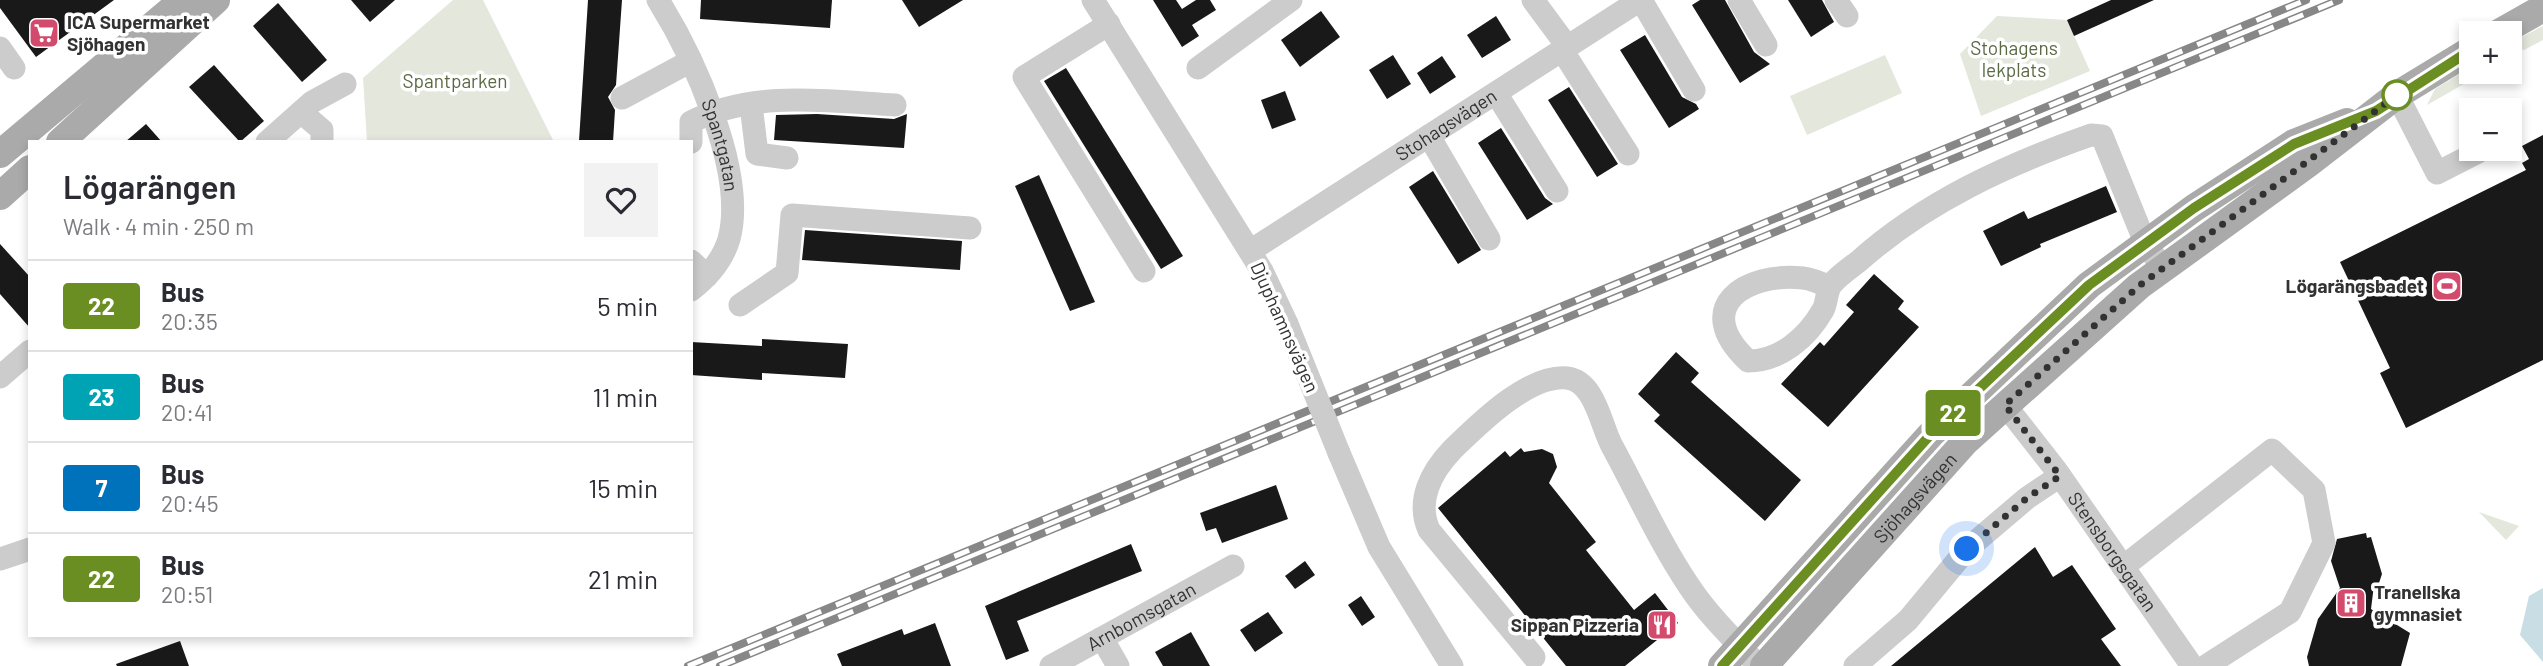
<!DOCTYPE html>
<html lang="en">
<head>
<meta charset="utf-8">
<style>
  :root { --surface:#fff; --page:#f2f2f3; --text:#2b2b33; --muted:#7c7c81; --line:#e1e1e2 }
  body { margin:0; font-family:Barlow,sans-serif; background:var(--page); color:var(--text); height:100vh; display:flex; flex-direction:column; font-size:26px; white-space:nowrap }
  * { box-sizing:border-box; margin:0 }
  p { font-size:23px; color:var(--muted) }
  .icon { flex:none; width:38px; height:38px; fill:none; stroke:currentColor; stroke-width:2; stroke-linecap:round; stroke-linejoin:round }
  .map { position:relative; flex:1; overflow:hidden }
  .sheet { position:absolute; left:28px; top:140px; width:665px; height:497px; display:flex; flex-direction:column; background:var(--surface); border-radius:0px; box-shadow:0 4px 10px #0003 }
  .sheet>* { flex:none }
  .badge { padding:0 14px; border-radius:5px; font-size:24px; line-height:46px }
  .tools { position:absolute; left:2459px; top:21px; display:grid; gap:14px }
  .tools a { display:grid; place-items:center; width:63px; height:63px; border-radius:0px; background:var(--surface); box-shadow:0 4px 10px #0003; font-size:35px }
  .you { position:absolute; width:35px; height:35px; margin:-18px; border:5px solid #fff; border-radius:50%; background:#1a73e8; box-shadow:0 0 0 10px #1a73e833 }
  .map>.badge { position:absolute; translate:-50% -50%; box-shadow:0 0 0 4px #fff }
  .round { display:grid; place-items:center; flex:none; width:74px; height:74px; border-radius:0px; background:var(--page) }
  .headline { display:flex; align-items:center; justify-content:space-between; height:119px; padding:0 35px }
  h1 { font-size:33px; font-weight:600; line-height:52px }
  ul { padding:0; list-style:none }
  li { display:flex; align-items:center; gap:21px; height:91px; padding:0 35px; border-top:2px solid var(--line) }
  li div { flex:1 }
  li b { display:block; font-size:26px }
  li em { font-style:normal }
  li .badge { min-width:77px; font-weight:700; text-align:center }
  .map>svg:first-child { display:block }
</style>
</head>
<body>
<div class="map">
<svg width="2543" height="666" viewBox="0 0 2543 666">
  <rect width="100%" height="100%" fill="#fff"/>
  <g fill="#e3e7dc">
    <polygon points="453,0 483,0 554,142 367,142 363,78"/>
    <polygon points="1997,16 2067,20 2090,71 1981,116 1960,54"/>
    <polygon points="2543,26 2543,40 2524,50 2520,49 2514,41"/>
    <polygon points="1885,55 1902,93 1807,135 1790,96"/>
    <polygon points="2471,67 2471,72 2485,72 2427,105 2435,89"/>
    <polygon points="2479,512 2519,526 2506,540"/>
  </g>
  <polygon fill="#c9dee4" points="2543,588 2543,662 2520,635 2529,596"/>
  <g fill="#191919">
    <polygon points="0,0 114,0 36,57 0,8"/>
    <polygon points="351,0 395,0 370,22"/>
    <polygon points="588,0 622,0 616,85 608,97 615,110 613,142 579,141"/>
    <polygon points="701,0 832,0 830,28 700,19"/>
    <polygon points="902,0 963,0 919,27"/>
    <polygon points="1153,0 1176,0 1182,9 1196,0 1210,0 1216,10 1192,25 1199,36 1182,47"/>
    <polygon points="1700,0 1725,0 1754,52 1770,64 1740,83 1692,5"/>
    <polygon points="1788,0 1822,0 1834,22 1811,37"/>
    <polygon points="2111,0 2154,0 2074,36 2067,20"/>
    <polygon points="278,3 327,60 302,82 253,26"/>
    <polygon points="1321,11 1340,37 1300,67 1281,40"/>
    <polygon points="1496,16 1511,40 1482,58 1467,35"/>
    <polygon points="1645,35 1682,97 1696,104 1699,109 1669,128 1620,50"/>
    <polygon points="1393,55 1411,84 1387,99 1369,70"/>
    <polygon points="1442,56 1456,77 1430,94 1417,73"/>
    <polygon points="214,65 264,121 240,142 189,87"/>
    <polygon points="1066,68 1183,256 1161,269 1044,81"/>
    <polygon points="1569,87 1618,164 1597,177 1548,100"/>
    <polygon points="1285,91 1296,120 1272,129 1261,100"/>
    <polygon points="817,114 894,119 907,114 904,148 774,140 776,115"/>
    <polygon points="146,124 162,142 125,142"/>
    <polygon points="1501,128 1545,198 1553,204 1527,220 1478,143"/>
    <polygon points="2543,135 2543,360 2406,428 2380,373 2390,368 2340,262 2526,170 2522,163 2529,159 2522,146"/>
    <polygon points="1433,171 1481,250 1458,264 1409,187"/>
    <polygon points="1039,175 1095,302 1070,311 1015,186"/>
    <polygon points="2106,186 2117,212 2040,244 2041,247 2001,266 1983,231 2024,211 2028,219"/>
    <polygon points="805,230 962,241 960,270 802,260"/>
    <polygon points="0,244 30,277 30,328 0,294"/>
    <polygon points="1874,274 1904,301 1898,309 1919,327 1828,427 1781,384 1820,342 1824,346 1854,312 1846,305"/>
    <polygon points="762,339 848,344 845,378 762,373 762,380 691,375 691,342 762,346"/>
    <polygon points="1676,352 1699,373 1691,382 1801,480 1765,521 1654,421 1660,415 1638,394"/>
    <polygon points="1521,448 1524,452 1542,449 1553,454 1557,467 1549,483 1596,542 1586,550 1634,610 1655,593 1678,623 1625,666 1566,666 1438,508 1505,451 1510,457"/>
    <polygon points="1276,485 1288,519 1222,543 1216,528 1206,531 1200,513"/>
    <polygon points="2366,533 2367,538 2371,537 2382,574 2379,583 2374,585 2371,609 2410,633 2401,666 2309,666 2307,657 2318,619 2340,588 2331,561 2337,539"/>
    <polygon points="1131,544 1142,571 1017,621 1029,651 1006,660 985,606"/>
    <polygon points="2035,547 2053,577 2072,565 2116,629 2101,639 2121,666 1891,666"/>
    <polygon points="1305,561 1315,575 1295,589 1285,576"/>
    <polygon points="1361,596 1375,617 1362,626 1348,605"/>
    <polygon points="1268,612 1283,633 1255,652 1240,630"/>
    <polygon points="935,623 951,666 842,666 837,654 902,629 904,635"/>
    <polygon points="1191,632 1210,666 1163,666 1155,652"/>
    <polygon points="180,641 189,666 117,666 116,664"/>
  </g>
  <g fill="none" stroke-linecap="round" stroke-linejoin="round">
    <g stroke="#ccc" stroke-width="23">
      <path id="s1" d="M658,0C693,56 747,172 729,239C723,259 708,277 691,290"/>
      <polyline points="1093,0 1262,271 1287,324"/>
      <polyline points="1533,0 1567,46"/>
      <polyline points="1641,0 1694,90"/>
      <polyline points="1739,0 1766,45"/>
      <polyline points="1836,0 1847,16"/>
      <polyline points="1109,24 1024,77 1144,271"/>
      <polyline points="0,48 14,68"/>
      <polyline points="1562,50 1628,154"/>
      <polyline points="1198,68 1291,0"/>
      <polyline points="1496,93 1557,191"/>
      <polyline points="2397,95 2437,173 2478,152"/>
      <polyline points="622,98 689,62"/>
      <polyline points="751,105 757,154 787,158"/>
      <polyline points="301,112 322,130 322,142"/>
      <polyline points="1429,136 1489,239"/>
      <polyline points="267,142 312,102 345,84"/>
      <path d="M691,142V122C753,90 827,101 895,105"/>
      <path id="s2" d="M1250,251L1640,0"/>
      <polyline points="691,261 707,276"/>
      <path d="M1829,287C1821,283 1812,279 1803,278C1745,272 1691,307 1748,361C1780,361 1807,338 1823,310C1827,303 1826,292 1831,285C1838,276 1850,268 1859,261C1925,202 2008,164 2091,135L2102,136L2142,235L2162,269"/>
      <polyline points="740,305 787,273 792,215 970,228"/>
      <polyline points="0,377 30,351"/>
      <path id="s3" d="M2005,405L2056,470L2192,666"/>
      <polyline points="1339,453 1379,547 1452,666"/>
      <polyline points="0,559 30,549"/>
      <polyline points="2123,567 2272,450 2314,490 2324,543 2290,612 2206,666"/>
      <polyline points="1102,638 1118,666"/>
      <path d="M1534,657L1429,530C1416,501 1431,472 1452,450C1478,425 1528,374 1567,378C1595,381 1601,426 1612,446C1637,492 1660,543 1689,586C1708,615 1735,641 1759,666"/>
      <path id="s4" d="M1051,666L1233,566"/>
      <polyline points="1855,666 1908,620 1967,549 2027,498 2060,476"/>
    </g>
    <g stroke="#aaa" stroke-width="28">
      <polyline points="2499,33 2543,8"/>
      <polyline points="60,142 216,0"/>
      <polyline points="0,154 183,0"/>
      <polyline points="0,196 30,169"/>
      <polyline points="1722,666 1932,433 2089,285 2194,208 2294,143 2347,122"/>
      <path id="s5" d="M1764,666L1966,441L2139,286L2309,163L2397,95L2471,50"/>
    </g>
    <g stroke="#878787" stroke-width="8">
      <g id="rail">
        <polyline points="688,666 2306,0"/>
        <polyline points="720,666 2339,0"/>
      </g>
    </g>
    <use href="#rail" stroke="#fff" stroke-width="5" stroke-dasharray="16" stroke-linecap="butt"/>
    <polyline stroke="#ccc" stroke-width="23" points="1287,324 1339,453"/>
  </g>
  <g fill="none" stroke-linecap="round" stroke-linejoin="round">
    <g stroke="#fff" stroke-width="16">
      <polyline id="line" points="1722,666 1932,433 2089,285 2194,208 2294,144 2376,111 2471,50"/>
    </g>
    <use href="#line" stroke="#6b8e23" stroke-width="10"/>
    <polyline stroke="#323232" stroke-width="7" stroke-dasharray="0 12.6" points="1967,549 2027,498 2060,476 2005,405 2139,286 2397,95"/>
  </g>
  <defs>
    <g id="supermarket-square" transform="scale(1.575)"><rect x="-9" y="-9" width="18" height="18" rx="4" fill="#d24a6c" stroke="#fff"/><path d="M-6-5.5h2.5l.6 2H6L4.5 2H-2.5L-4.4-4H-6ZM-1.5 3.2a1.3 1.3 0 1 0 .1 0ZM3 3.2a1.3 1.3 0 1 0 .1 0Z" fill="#fff"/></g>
    <g id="stadium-square" transform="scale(1.575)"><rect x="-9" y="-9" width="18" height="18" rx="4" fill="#d24a6c" stroke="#fff"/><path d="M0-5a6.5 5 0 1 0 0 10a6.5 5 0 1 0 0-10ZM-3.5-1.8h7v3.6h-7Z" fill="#fff"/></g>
    <g id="building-square" transform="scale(1.575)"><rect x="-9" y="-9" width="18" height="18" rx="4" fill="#d24a6c" stroke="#fff"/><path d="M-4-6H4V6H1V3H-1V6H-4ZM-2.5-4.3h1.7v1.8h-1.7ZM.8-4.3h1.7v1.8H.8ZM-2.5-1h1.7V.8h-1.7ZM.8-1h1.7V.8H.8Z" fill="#fff"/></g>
    <g id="restaurant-square" transform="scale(1.575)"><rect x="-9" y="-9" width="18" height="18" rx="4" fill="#d24a6c" stroke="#fff"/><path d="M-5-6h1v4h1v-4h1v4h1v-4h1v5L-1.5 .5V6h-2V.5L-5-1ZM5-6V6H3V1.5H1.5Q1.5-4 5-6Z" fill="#fff"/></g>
  </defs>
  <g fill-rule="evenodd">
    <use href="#supermarket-square" x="44" y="33"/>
    <use href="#stadium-square" x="2447" y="286"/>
    <use href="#building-square" x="2351" y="603"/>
    <use href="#restaurant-square" x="1662" y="625"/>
  </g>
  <circle fill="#fff" stroke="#6b8e23" stroke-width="3.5" cx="2397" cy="95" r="14"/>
  <g text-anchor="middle" stroke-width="7" stroke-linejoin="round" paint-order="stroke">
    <g font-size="19" font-weight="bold" fill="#323232" stroke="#fff" text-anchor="start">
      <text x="67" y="29">ICA Supermarket<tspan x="67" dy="22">Sjöhagen</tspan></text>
      <text x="2424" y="293" text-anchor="end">Lögarängsbadet</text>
      <text x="2374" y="599">Tranellska<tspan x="2374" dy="22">gymnasiet</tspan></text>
      <text x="1639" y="632" text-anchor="end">Sippan Pizzeria</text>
    </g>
    <g font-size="19" fill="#5b6943" stroke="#fff">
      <text x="2014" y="55">Stohagens<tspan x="2014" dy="22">lekplats</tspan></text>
      <text x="455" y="88">Spantparken</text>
    </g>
    <g font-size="19" fill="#323232" stroke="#fff">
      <text dy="7" stroke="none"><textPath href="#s2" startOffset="233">Stohagsvägen</textPath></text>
      <text dy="7" stroke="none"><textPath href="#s1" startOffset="159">Spantgatan</textPath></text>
      <text transform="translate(1285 327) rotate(66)" y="7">Djuphamnsvägen</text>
      <text dy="7" stroke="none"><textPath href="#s5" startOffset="226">Sjöhagsvägen</textPath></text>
      <text dy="7" stroke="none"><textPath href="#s3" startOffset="182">Stensborgsgatan</textPath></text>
      <text dy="7" stroke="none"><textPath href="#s4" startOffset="103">Arnbomsgatan</textPath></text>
    </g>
  </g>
</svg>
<div class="tools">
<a>+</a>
<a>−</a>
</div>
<div class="you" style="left:1967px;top:549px"></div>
<b class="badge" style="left:1953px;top:413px;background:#6b8e23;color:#fff">22</b>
<section class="sheet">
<div class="headline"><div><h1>Lögarängen</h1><p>Walk · 4 min · 250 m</p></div><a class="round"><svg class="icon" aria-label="heart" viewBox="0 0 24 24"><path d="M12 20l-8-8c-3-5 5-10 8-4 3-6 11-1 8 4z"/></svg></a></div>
<ul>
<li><span class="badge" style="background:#6b8e23;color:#fff">22</span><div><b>Bus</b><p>20:35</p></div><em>5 min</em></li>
<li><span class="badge" style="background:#00a3b4;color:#fff">23</span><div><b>Bus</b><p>20:41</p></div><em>11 min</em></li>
<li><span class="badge" style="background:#0072bc;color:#fff">7</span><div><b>Bus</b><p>20:45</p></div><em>15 min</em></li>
<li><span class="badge" style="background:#6b8e23;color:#fff">22</span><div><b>Bus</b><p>20:51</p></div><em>21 min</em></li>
</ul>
</section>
</div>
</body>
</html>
